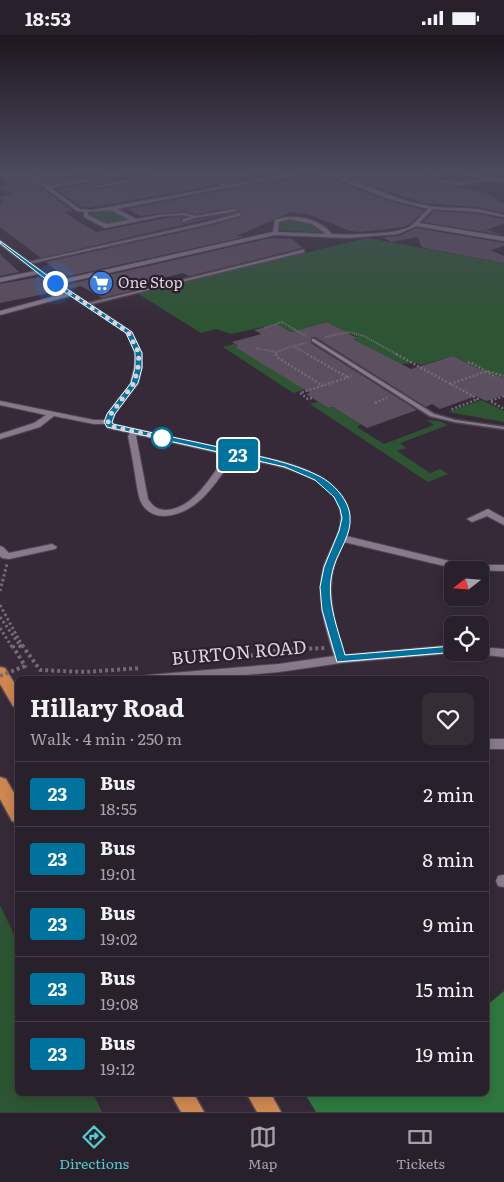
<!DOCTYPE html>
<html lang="en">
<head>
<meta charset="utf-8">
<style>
  :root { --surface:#28202a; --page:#342d36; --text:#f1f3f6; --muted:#a5a3a8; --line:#443e47; --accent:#51ccd1 }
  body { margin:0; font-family:Literata,serif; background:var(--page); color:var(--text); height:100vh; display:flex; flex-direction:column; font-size:19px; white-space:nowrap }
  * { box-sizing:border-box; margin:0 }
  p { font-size:16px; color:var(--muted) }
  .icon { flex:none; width:28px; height:28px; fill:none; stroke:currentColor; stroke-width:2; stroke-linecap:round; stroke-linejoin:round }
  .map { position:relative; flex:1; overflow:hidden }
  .details { position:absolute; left:15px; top:641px; width:474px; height:420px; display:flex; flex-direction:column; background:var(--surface); border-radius:8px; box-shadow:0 2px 12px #0003,0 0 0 1px var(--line) }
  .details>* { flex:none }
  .badge { padding:0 10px; border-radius:4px; font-size:18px; line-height:32px }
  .needle { width:32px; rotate:253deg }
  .fabs { position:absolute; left:444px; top:526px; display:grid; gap:10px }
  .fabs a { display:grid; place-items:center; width:45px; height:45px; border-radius:8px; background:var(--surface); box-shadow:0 2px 12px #0003,0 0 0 1px var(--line); font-size:25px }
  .you { position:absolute; width:25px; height:25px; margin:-12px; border:4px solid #fff; border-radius:50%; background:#1a73e8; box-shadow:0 0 0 8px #1a73e833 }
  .map>.badge { position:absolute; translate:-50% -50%; box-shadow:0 0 0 2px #fff }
  .round { display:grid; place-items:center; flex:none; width:52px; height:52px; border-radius:8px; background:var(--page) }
  .summary { display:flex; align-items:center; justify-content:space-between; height:85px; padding:0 15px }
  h1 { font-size:24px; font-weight:700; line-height:38px }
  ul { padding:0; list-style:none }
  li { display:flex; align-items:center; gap:15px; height:65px; padding:0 15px; border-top:1px solid var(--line) }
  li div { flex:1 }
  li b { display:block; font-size:19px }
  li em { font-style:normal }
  li .badge { min-width:55px; font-weight:700; text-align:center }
  .status { display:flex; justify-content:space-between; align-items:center; height:35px; padding:0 25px; background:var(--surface); direction:ltr }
  .status svg { height:14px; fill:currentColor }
  .menu { display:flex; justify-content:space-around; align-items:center; height:70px; border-top:1px solid var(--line); background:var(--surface); font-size:14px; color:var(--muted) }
  .menu a { display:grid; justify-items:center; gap:2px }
  .menu .current { color:var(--accent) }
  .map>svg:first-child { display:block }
</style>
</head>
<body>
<div class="status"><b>18:53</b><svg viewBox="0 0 49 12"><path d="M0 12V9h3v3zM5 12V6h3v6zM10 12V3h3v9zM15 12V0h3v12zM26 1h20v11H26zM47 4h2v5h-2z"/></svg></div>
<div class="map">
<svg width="504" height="1077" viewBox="0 0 504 1077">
  <rect width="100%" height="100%" fill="#362a38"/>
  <g fill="#2d5533">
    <polygon points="97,137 130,137 52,151 46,151 37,144"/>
    <polygon points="441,137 446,137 483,145 459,148 441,145 438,144"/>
    <polygon points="106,175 113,176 129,186 105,190 87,179"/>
    <polygon points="290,183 307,188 323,198 279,195 282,187"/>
    <polygon points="367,203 504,228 504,343 497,340 477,347 481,335 453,321 421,330 417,328 401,329 353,304 357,302 350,298 340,301 336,292 327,287 291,297 277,289 231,299 216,294 201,298 137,258"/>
    <polygon points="234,309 238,311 236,312 255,324 258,323 317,350 293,358 223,312"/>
    <polygon points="481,365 504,376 504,387 448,377"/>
    <path d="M318,367L328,373L333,372L361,389L357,392L384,409L434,390L427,385C435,385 441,386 448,390L400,408L406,413L397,416L430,438L440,434L448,439L428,447L310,369Z"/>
    <polygon points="0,870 17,906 18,1059 93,1059 102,1077 0,1077"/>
  </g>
  <polygon fill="#2e783d" points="504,956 504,1077 316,1077 305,1059 486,1059 486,971"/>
  <g fill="#5c4f5f" fill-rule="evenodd">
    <polygon points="0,137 21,137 73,176 64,177 96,197 165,183 184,182 180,184 184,189 194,185 229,179 41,223 0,192 0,169 2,167 0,162 12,160 0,152 10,150 3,145 6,144 0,140"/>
    <polygon points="88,137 95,137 95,141 48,149 42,145 86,139"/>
    <path d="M160,137H254L252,140L260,143L226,149L211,142L209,144L210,148L217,150L89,173L81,172L56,154L138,140L145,143ZM126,143L129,148L95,155L91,153L93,150Z"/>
    <polygon points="327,137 431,137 425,145 486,158 504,169 504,178 477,172 423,168"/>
    <polygon points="310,139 337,146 386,165 424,175 410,189 404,192 360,197 350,196 310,180 291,177 237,201 244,202 56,244 51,240 59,238 46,227 209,191 243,181 236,172 196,179 183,176 140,181 127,174 270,146 274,148 309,145"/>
    <polygon points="434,176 478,179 504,184 504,188 487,195 504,200 423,187"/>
    <polygon points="416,193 504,208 504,211 490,215 504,221 504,228 425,213 422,212 417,202 392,207 382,202 399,201"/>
    <polygon points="270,203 293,204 302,213 189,241 183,238 138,249 143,253 102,263 81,251 70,254 65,250"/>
    <polygon points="0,219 19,237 0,241"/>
    <polygon points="39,242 60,256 0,268 0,249"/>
    <polygon points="327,287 357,303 353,304 411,334 453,321 493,341 497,340 504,343 504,360 486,366 476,361 440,374 432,369 426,372 315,302 311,303 311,308 417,375 367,393 333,372 328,373 306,359 310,358 235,312 238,311 232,307 261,299 254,295 277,289 291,297"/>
  </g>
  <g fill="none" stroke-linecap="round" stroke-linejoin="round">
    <g stroke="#524854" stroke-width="3">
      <g id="lane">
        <polygon points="211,144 213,144 227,151 225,152 211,146"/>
        <polygon points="236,174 237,176 194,183 183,187 182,185 191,182 183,180 166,181 164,180 183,178 196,181"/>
        <polygon points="240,178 241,180 209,189 27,229 25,228 208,187"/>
        <polygon points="303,215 304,215 304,217 87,270 85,269"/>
        <polygon points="312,304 314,304 434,379 455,385 504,392 504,394 455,387 430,381 312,306"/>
      </g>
    </g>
    <g stroke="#524854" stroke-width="2">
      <g id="street">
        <path d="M23,137H28L34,141L86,137L37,144L48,151L127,137H135L51,153L80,174L92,175L301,137L303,138L117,174L136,184L166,179L168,180L105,193L84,182V177L77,176ZM111,175L130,185L106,189L88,180V177Z"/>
        <path d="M308,137C341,135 388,163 423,170C441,174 459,172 477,174C486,176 495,178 504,180V182L478,177L433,174L419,188L504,202V206L416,191L398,199L347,203L275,200L60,249L131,296L142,318V333L138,349L115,379L112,387L113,389L276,425C312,434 363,455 346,501L466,530H504V536L461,535L344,507C341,515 336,523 334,532C326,562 336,591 345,620L452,610L453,618L341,628L279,637L200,644H142L144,641L148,640L279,629L334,621C325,592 315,561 324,530C329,517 336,505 340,491C350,440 269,429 234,422C216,447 199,479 164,481C153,481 144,475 140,465C138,459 137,452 136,446C134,431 131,416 128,401L130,398L107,393L105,389H94L54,381L40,392L0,404V399L34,388L46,380L0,370V366L94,385H105L108,377L130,349L134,333L136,318L126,298L70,261L0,280V276L66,258L38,239L0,247V243L35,236L0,210V205L56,246L273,197L275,185C294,178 319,183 332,199C349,200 397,200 411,191C417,186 422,179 428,174L386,163L338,144ZM290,184L312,189L326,199L278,197L279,187ZM138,400L227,420C212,439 195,473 167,475C158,475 153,472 148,464L136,401Z"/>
        <polygon points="437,137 441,137 437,143 438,144 459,148 485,144 452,137 504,145 504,147 493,145 459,150 435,146 433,143"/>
        <polygon points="126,145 128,147 95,153 93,152"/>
        <polygon points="488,474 504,483 504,490 487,481 472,487 467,484"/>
        <polygon points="52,509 57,512 55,514 9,524 2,523 0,521 0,511 3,512 9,518"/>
        <polygon points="480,612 504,614 504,622 476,619 475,618 480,618"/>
        <rect x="486" y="704" width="18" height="10"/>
        <polygon points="503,840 504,840 504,852 498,851 496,846 498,841"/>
      </g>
    </g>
    <g stroke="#524854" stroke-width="2">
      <polygon id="secondary" points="488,137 504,138 504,140"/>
    </g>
    <g stroke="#524854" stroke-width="3">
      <g id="primary">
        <polygon points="0,632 5,633 18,654 18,672 13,671 0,649"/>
        <polygon points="0,742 6,744 18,765 18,788 12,786 0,764"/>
        <polygon points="171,1059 194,1059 204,1077 181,1077"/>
        <polygon points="247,1059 271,1059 281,1077 257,1077"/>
      </g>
    </g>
    <g stroke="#746a76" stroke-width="1" stroke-dasharray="1 1" stroke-linecap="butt">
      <polyline points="145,137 159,140"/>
      <polyline points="149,141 158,141 167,145"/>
      <polyline points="150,145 162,143 176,144"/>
      <polyline points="258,174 273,180"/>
      <polyline points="246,175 270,171"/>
      <polyline points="92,196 101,203"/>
    </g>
    <g stroke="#746a76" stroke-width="2" stroke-dasharray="1 1" stroke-linecap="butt">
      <polyline points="264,293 282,287 306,301"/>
      <polyline points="325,302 348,297 364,301 398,320"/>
      <polyline points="306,308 293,311 309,320"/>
      <polyline points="256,313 276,317 293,311"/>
      <polyline points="276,317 277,320"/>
    </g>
    <g stroke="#746a76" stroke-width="2.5" stroke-dasharray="2 2" stroke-linecap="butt">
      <polyline points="276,319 277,322 323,351"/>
      <polyline points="307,319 347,342"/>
      <polyline points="396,319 478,364 450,375"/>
      <polyline points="468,328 470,327 494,341"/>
      <polyline points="450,349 487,336 504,341"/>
      <polyline points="504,361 490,366 504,374"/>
      <polyline points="312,363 308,364 300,358 352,341"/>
      <polyline points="375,368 387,363"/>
    </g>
    <g stroke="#746a76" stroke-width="3" stroke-dasharray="2.5 2.5" stroke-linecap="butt">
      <polyline points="0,556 7,529"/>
      <polyline points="0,570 23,612"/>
      <polyline points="0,582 21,612"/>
    </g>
    <g stroke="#746a76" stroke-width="4" stroke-dasharray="3 3" stroke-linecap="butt">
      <polyline points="19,610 22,613"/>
      <polyline points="22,610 40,635 85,637 141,633"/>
      <polyline points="244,622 279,615 325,613"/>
    </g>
    <use href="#lane" fill="#887a8a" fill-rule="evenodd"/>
    <use href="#street" fill="#887a8a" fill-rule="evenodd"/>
    <use href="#secondary" fill="#ab806d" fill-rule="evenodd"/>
    <use href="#primary" fill="#ce874f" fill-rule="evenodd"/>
    <polyline stroke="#746a76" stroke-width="3" stroke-dasharray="2.5 2.5" stroke-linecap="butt" points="0,593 12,612"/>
    <polyline stroke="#746a76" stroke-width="4" stroke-dasharray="3 3" stroke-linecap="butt" points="0,641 25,631 12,610"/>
  </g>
  <linearGradient id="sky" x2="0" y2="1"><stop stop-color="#1e171f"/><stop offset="0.48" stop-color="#4c4a5e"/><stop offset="1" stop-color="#4c4a5e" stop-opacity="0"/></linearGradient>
  <rect width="504" height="288" fill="url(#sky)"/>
  <path fill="#00729e" stroke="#fff" d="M0,206L52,244L132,297L142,318V333L138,348L115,379L112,387L113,389C152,398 192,406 232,415C261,422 291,427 319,441C333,448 349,465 350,481C352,499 339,515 334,531C324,561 337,591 345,620L452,611L456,612L458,614L456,617L337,627L322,575L320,552L324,532L339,496L342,483L340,474L334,462L315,445L285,432L107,392L104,387L107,379L131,348L135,333V318L126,298L48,246L0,208Z"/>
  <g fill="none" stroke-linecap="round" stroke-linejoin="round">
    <polyline stroke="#dbd3dc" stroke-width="5" stroke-dasharray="0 9" points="55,248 128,297 139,318 138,333 134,348 111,379 108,387 110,391 162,403"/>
  </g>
  <defs>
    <g id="supermarket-disc" transform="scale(1.25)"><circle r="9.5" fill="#3f7fe0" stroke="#2b202e"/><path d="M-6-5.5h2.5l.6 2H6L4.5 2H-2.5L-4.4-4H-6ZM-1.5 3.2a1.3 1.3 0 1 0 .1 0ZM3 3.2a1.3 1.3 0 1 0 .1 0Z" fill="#fff"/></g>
  </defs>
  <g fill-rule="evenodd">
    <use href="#supermarket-disc" x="101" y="248"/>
  </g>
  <circle fill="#fff" stroke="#00729e" stroke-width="2.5" cx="162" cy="403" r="10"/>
  <g text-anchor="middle" stroke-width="4.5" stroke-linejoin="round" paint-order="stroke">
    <g font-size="15" fill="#dbd3dc" stroke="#2b202e" text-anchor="start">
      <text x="118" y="253">One Stop</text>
    </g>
    <g font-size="18" fill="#dbd3dc" stroke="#2b202e">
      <text transform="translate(239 618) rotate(-5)" y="6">BURTON ROAD</text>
    </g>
  </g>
</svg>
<div class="fabs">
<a><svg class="needle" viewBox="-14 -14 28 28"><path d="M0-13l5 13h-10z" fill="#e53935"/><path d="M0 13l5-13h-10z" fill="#a5a3a8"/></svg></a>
<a><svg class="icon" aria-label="locate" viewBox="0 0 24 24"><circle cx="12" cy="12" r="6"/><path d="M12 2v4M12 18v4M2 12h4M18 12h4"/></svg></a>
</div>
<div class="you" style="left:55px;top:248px"></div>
<b class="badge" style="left:238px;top:420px;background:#00729e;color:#fff">23</b>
<section class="details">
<div class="summary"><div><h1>Hillary Road</h1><p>Walk · 4 min · 250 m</p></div><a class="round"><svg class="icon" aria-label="heart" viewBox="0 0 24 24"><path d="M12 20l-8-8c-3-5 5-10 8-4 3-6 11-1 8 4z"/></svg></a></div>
<ul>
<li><span class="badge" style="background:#00729e;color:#fff">23</span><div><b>Bus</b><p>18:55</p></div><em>2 min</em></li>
<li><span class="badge" style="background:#00729e;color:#fff">23</span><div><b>Bus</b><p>19:01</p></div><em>8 min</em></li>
<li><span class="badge" style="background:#00729e;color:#fff">23</span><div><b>Bus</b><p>19:02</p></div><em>9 min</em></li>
<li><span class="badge" style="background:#00729e;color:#fff">23</span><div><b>Bus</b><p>19:08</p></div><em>15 min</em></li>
<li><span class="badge" style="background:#00729e;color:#fff">23</span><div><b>Bus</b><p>19:12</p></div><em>19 min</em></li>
</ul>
</section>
</div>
<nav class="menu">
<a class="current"><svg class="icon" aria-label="directions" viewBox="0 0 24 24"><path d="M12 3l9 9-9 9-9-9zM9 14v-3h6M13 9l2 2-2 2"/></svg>Directions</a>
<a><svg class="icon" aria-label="map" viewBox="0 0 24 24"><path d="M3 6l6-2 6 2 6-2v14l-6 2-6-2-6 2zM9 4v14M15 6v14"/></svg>Map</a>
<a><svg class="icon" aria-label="tickets" viewBox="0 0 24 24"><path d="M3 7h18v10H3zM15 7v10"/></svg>Tickets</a>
</nav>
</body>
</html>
